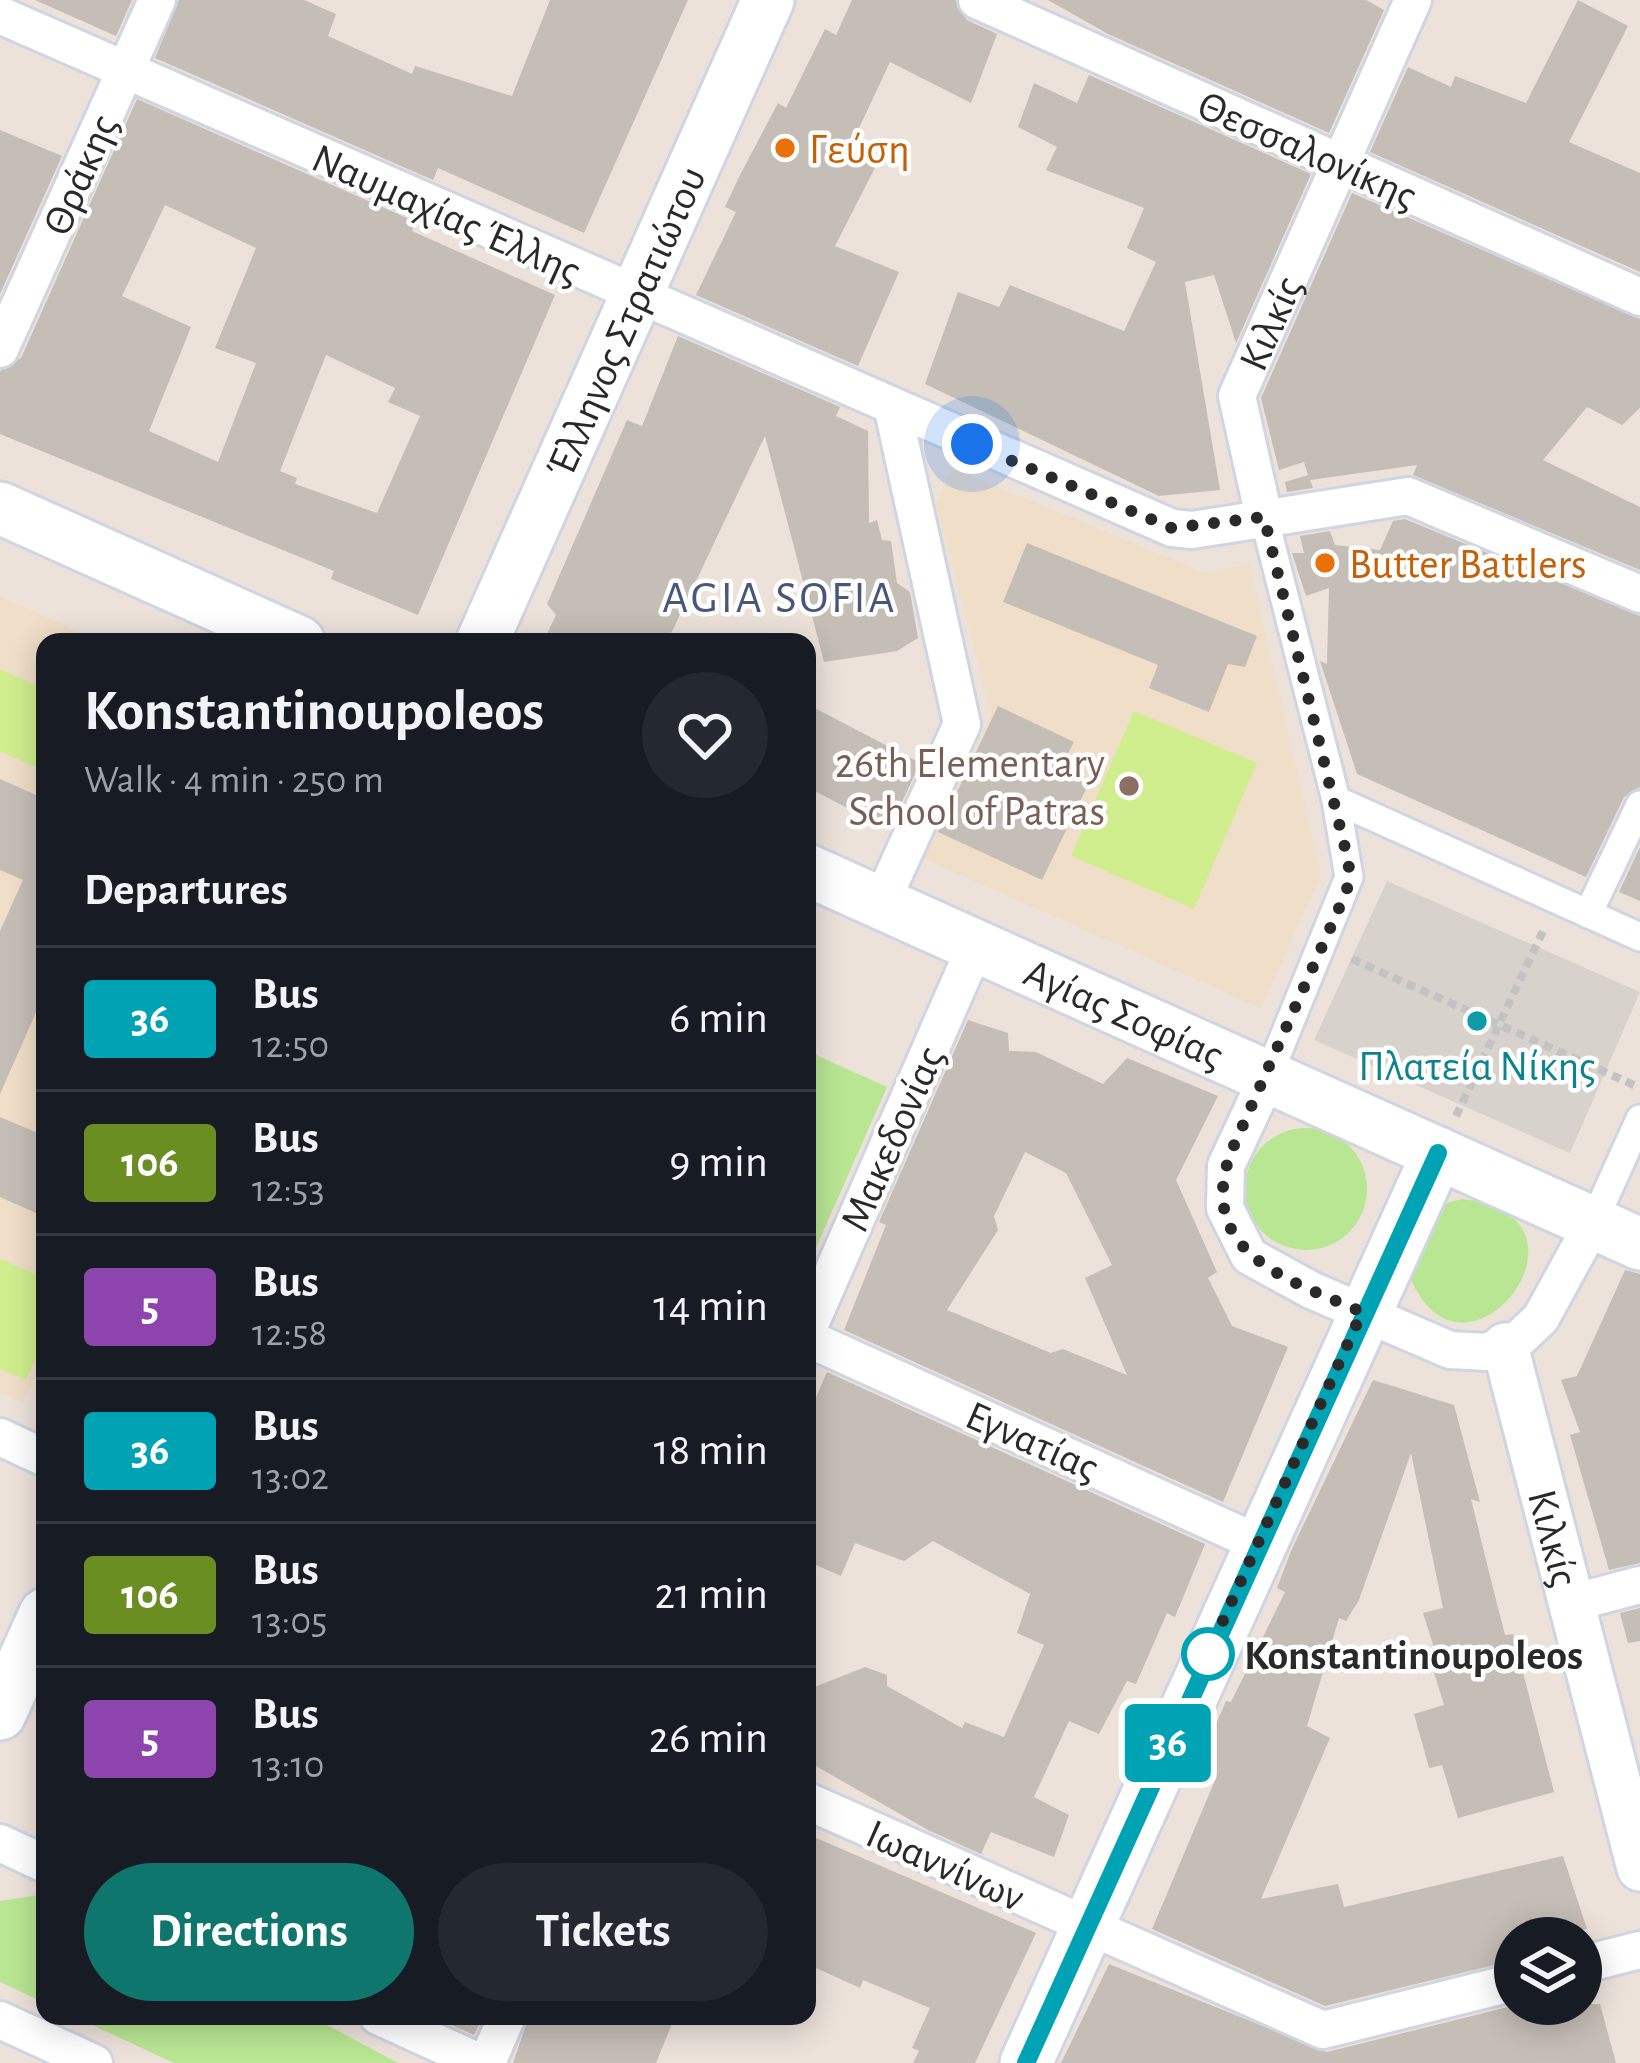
<!DOCTYPE html>
<html lang="en">
<head>
<meta charset="utf-8">
<style>
  :root { --surface:#171b24; --page:#242831; --text:#f1f3f6; --muted:#9ea1a6; --line:#363941; --accent:#0f766e }
  body { margin:0; font-family:"Alegreya Sans",sans-serif; background:var(--page); color:var(--text); height:100vh; display:flex; flex-direction:column; font-size:45px; white-space:nowrap }
  * { box-sizing:border-box; margin:0 }
  p { font-size:39px; color:var(--muted) }
  .icon { flex:none; width:66px; height:66px; fill:none; stroke:currentColor; stroke-width:2; stroke-linecap:round; stroke-linejoin:round }
  .map { position:relative; flex:1; overflow:hidden }
  .drawer { position:absolute; left:36px; top:633px; width:780px; height:1392px; display:flex; flex-direction:column; background:var(--surface); border-radius:24px; box-shadow:0 6px 30px #0003 }
  .drawer>* { flex:none }
  .badge { padding:0 24px; border-radius:9px; font-size:42px; line-height:78px }
  .tools { position:absolute; left:1494px; top:1917px; display:grid; gap:24px }
  .tools a { display:grid; place-items:center; width:108px; height:108px; border-radius:50%; background:var(--surface); box-shadow:0 6px 30px #0003; font-size:60px }
  .you { position:absolute; width:60px; height:60px; margin:-30px; border:9px solid #fff; border-radius:50%; background:#1a73e8; box-shadow:0 0 0 18px #1a73e833 }
  .map>.badge { position:absolute; translate:-50% -50%; box-shadow:0 0 0 6px #fff }
  h2 { padding:0 48px; font-size:45px; line-height:108px }
  .round { display:grid; place-items:center; flex:none; width:126px; height:126px; border-radius:63px; background:var(--page) }
  .overview { display:flex; align-items:center; justify-content:space-between; height:204px; padding:0 48px }
  h1 { font-size:57px; font-weight:700; line-height:90px }
  .primary-button { display:flex; gap:24px; margin-top:auto; padding:24px 48px }
  .primary-button a { flex:1; height:138px; border-radius:72px; background:var(--accent); color:#fff; font-size:48px; font-weight:700; line-height:138px; text-align:center }
  .primary-button a+a { background:var(--page); color:var(--text) }
  ul { padding:0; list-style:none }
  li { display:flex; align-items:center; gap:36px; height:144px; padding:0 48px; border-top:3px solid var(--line) }
  li div { flex:1 }
  li b { display:block; font-size:45px }
  li em { font-style:normal }
  li .badge { min-width:132px; font-weight:700; text-align:center }
  .map>svg:first-child { display:block }
</style>
</head>
<body>
<div class="map">
<svg width="1640" height="2063" viewBox="0 0 1640 2063">
  <rect width="100%" height="100%" fill="#ece2da"/>
  <g fill="#efdec8">
    <polygon points="952,468 1205,573 1249,564 1321,875 1261,1008 924,859 991,714 936,503"/>
    <polygon points="0,596 102,642 45,642 45,1354 23,1403 0,1392"/>
  </g>
  <g fill="#b9e693">
    <polygon points="807,1051 887,1087 807,1268"/>
    <circle cx="1306" cy="1189" r="61"/>
    <path d="M1462,1199C1617,1215 1458,1416 1407,1269L1443,1204Z"/>
    <polygon points="45,1894 45,2003 0,1982 0,1901"/>
    <polygon points="73,2016 310,2016 398,2063 174,2063"/>
  </g>
  <g fill="#d0ee8e">
    <polygon points="0,669 45,690 45,772 0,751"/>
    <polygon points="1134,711 1257,763 1194,909 1071,856"/>
    <polygon points="0,1259 45,1278 45,1337 26,1380 0,1369"/>
  </g>
  <polygon fill="#d8d2cd" points="1387,881 1640,992 1570,1153 1314,1040"/>
  <g fill="#c4beb6" fill-rule="evenodd">
    <polygon points="35,0 132,0 116,36"/>
    <polygon points="179,0 304,0 336,14 328,36 412,74 415,66 512,96 550,0 688,0 584,233 438,168 433,180 155,58"/>
    <polygon points="852,0 955,0 967,20 997,34 971,103 890,62 852,143 880,158 835,246 899,272 858,366 696,295 736,212 725,207 740,175 778,103 786,108 825,29 836,35"/>
    <polygon points="1048,0 1366,0 1384,10 1329,133 1108,34"/>
    <polygon points="1578,0 1628,26 1569,142 1640,173 1640,272 1370,152 1408,67 1451,87 1455,76 1526,103"/>
    <polygon points="1089,75 1311,174 1236,343 1214,275 1185,282 1220,490 1159,496 925,384 958,292 999,307 1010,285 1124,331 1156,262 1127,248 1144,208 1046,170 1057,147 1018,127 1034,83 1077,103"/>
    <path d="M137,99L416,222L412,231L555,295L418,615L331,579L334,571L0,434V371L21,358ZM165,205L256,248L215,348L256,363L218,462L149,431L191,327L122,296ZM326,355L395,388L388,402L420,416L377,513L295,484L297,478L280,471Z"/>
    <polygon points="0,130 62,156 0,294"/>
    <polygon points="1352,193 1640,319 1640,408 1622,425 1587,407 1543,460 1640,507 1640,570 1413,475 1417,465 1310,480 1313,488 1287,492 1285,482 1308,475 1304,462 1279,470 1261,398"/>
    <polygon points="678,336 840,407 836,416 868,431 869,523 877,520 882,540 891,541 897,583 910,592 918,638 897,651 824,662 765,436 667,642 543,642 556,615 547,604 627,420 642,426"/>
    <polygon points="1405,519 1640,616 1640,787 1624,797 1586,877 1357,774 1320,661 1327,664 1329,588 1306,596 1292,553 1304,553 1300,536 1330,531 1335,545 1380,550 1393,521"/>
    <polygon points="1027,543 1257,636 1245,667 1228,664 1209,712 1149,688 1158,665 1003,602"/>
    <polygon points="807,704 920,763 897,813 891,810 884,827 807,787"/>
    <polygon points="998,706 1074,742 1061,767 1090,781 1042,880 938,832"/>
    <polygon points="0,779 45,799 45,992 0,1094 0,931 23,880 0,870"/>
    <polygon points="1640,847 1640,901 1619,892"/>
    <path d="M968,1020L1008,1033L1009,1051L1036,1052L1103,1084L1127,1058L1218,1096L1176,1180L1217,1272L1208,1278L1232,1326L1288,1347L1223,1502L844,1330L886,1225L879,1222ZM1025,1152L1066,1173L1112,1265L1085,1278L1127,1375L1063,1349L1051,1353L947,1310L998,1230L994,1216Z"/>
    <polygon points="0,1117 45,1136 45,1217 0,1197"/>
    <polygon points="1625,1270 1640,1274 1640,1563 1609,1570 1570,1435 1580,1432 1561,1380 1577,1376"/>
    <polygon points="827,1372 1205,1544 1175,1617 1167,1613 1136,1684 1127,1681 1099,1734 1069,1721 1034,1797 1069,1815 1054,1857 991,1832 981,1854 928,1830 807,1761 807,1690 865,1667 887,1675 887,1686 962,1728 965,1722 1004,1737 1044,1645 1017,1633 1030,1594 933,1541 904,1561 855,1543 841,1576 807,1561 807,1418"/>
    <polygon points="1373,1380 1454,1405 1480,1502 1471,1499 1492,1584 1505,1635 1513,1634 1554,1792 1458,1818 1442,1765 1429,1768 1414,1714 1444,1705 1429,1656 1436,1654 1423,1613 1443,1608 1411,1453 1359,1600 1346,1621 1339,1618 1307,1726 1330,1738 1261,1899 1338,1884 1344,1907 1563,1856 1587,1929 1581,1930 1583,1938 1515,1938 1515,1960 1325,2006 1152,1929 1216,1778 1196,1770 1226,1701 1231,1702 1285,1592 1277,1588 1291,1551"/>
    <polygon points="1640,1608 1640,1641 1628,1643 1620,1613"/>
    <polygon points="807,1834 1036,1933 975,2063 913,2063 919,2051 912,2048 930,2008 863,1980 860,1988 807,1964"/>
    <polygon points="1109,1964 1327,2052 1520,2004 1600,2004 1616,2063 1061,2063"/>
    <polygon points="432,2016 483,2016 474,2035"/>
    <polygon points="529,2016 675,2016 656,2063 513,2063"/>
  </g>
  <g fill="none" stroke-linecap="round" stroke-linejoin="round">
    <g stroke="#cfd5e3" stroke-width="33">
      <g id="pedestrian">
        <polyline points="1264,517 1336,800 1349,877 1268,1076"/>
        <polyline points="1336,800 1640,937"/>
        <polyline points="1588,914 1640,805"/>
        <polyline points="1593,1223 1640,1119"/>
      </g>
    </g>
    <g stroke="#cfd5e3" stroke-width="42">
      <g id="minor">
        <polyline points="977,0 1640,297"/>
        <polyline points="0,15 1172,528 1192,530 1408,496 1640,594"/>
        <polyline points="0,349 157,0"/>
        <path id="s1" d="M1264,517L1237,396L1413,0"/>
        <polyline points="881,903 962,724 893,410"/>
        <polyline points="1268,1076 1226,1166 1225,1208 1249,1256 1311,1290 1450,1350 1487,1352 1520,1338 1541,1318 1593,1223"/>
        <polyline points="807,1331 976,945"/>
        <polyline points="807,1338 1258,1543"/>
        <polyline points="0,1437 45,1458"/>
        <polyline points="1572,1603 1640,1585"/>
        <polyline points="807,1801 1323,2030 1515,1982"/>
        <polyline points="0,1843 45,1864"/>
        <polyline points="1581,1965 1640,1950"/>
        <polyline points="378,2016 481,2063"/>
        <polyline points="0,2020 94,2063"/>
        <polyline points="487,2063 507,2016"/>
      </g>
    </g>
    <g stroke="#cfd5e3" stroke-width="51">
      <g id="tertiary">
        <path id="s2" d="M1505,1346L1640,1868"/>
      </g>
    </g>
    <g stroke="#cfd5e3" stroke-width="57">
      <g id="secondary">
        <polyline points="0,508 299,642"/>
        <path id="s3" d="M482,642L768,0"/>
        <path id="s4" d="M807,870L1640,1244"/>
        <polyline points="0,1714 45,1614"/>
        <polyline points="1026,2063 1438,1153"/>
      </g>
    </g>
    <g stroke="#c3c3c3" stroke-width="8" stroke-dasharray="9 6" stroke-linecap="butt">
      <polyline points="1352,959 1634,1085"/>
      <polyline points="1456,1116 1544,929"/>
    </g>
    <use href="#pedestrian" stroke="#fff" stroke-width="27"/>
    <use href="#minor" stroke="#fff" stroke-width="36"/>
    <use href="#tertiary" stroke="#fff" stroke-width="45"/>
    <use href="#secondary" stroke="#fff" stroke-width="51"/>
  </g>
  <g fill="none" stroke-linecap="round" stroke-linejoin="round">
    <g stroke="#fff" stroke-width="27">
      <polyline id="line" points="1026,2063 1438,1153"/>
    </g>
    <use href="#line" stroke="#00a3b4" stroke-width="18"/>
    <path stroke="#292929" stroke-width="12" stroke-dasharray="0 21.6" d="M972,444L1172,528L1264,517L1349,864L1347,890L1231,1152C1194,1254 1290,1280 1362,1312L1208,1654"/>
  </g>
  <g fill="#e8710a" stroke="#fff" stroke-width="4.5">
    <circle cx="785" cy="148" r="12"/>
    <circle cx="1325" cy="563" r="12"/>
  </g>
  <circle fill="#8d6e63" stroke="#fff" stroke-width="4.5" cx="1129" cy="786" r="12"/>
  <circle fill="#0f9aa8" stroke="#fff" stroke-width="4.5" cx="1477" cy="1021" r="12"/>
  <circle fill="#fff" stroke="#00a3b4" stroke-width="6" cx="1208" cy="1654" r="24"/>
  <g text-anchor="middle" stroke-width="9" stroke-linejoin="round" paint-order="stroke">
    <g font-size="42" fill="#c56008" stroke="#fff" text-anchor="start">
      <text x="809" y="163">Γεύση</text>
      <text x="1349" y="578">Butter Battlers</text>
    </g>
    <g font-size="42" fill="#292929" stroke="#fff">
      <text transform="translate(1308 149) rotate(24)" y="15">Θεσσαλονίκης</text>
      <text transform="translate(79 174) rotate(-66)" y="15">Θράκης</text>
      <text transform="translate(447 213) rotate(24)" y="15">Ναυμαχίας Έλλης</text>
      <text dy="15" stroke="none"><textPath href="#s3" startOffset="351">Έλληνος Στρατιώτου</textPath></text>
      <text dy="15" stroke="none"><textPath href="#s1" startOffset="204">Κιλκίς</textPath></text>
      <text dy="15" stroke="none"><textPath href="#s4" startOffset="348">Αγίας Σοφίας</textPath></text>
      <text transform="translate(891 1138) rotate(-66)" y="15">Μακεδονίας</text>
      <text transform="translate(1033 1440) rotate(24)" y="15">Εγνατίας</text>
      <text dy="15" stroke="none"><textPath href="#s2" startOffset="198">Κιλκίς</textPath></text>
      <text transform="translate(946 1864) rotate(24)" y="15">Ιωαννίνων</text>
    </g>
    <g font-size="42" fill="#785e54" stroke="#fff" text-anchor="end">
      <text x="1105" y="777">26th Elementary<tspan x="1105" dy="48">School of Patras</tspan></text>
    </g>
    <g font-size="42" fill="#0d838f" stroke="#fff">
      <text x="1477" y="1080">Πλατεία Νίκης</text>
    </g>
    <g font-size="42" font-weight="bold" fill="#292929" stroke="#fff" text-anchor="start">
      <text x="1244" y="1669">Konstantinoupoleos</text>
    </g>
    <g font-size="45" letter-spacing="3" fill="#47577c" stroke="#fff">
      <text x="780" y="612">AGIA SOFIA</text>
    </g>
  </g>
</svg>
<div class="tools">
<a><svg class="icon" aria-label="layers" viewBox="0 0 24 24"><path d="M12 4l9 5-9 5-9-5zM3 14l9 5 9-5"/></svg></a>
</div>
<div class="you" style="left:972px;top:444px"></div>
<b class="badge" style="left:1168px;top:1743px;background:#00a3b4;color:#fff">36</b>
<section class="drawer">
<div class="overview"><div><h1>Konstantinoupoleos</h1><p>Walk · 4 min · 250 m</p></div><a class="round"><svg class="icon" aria-label="heart" viewBox="0 0 24 24"><path d="M12 20l-8-8c-3-5 5-10 8-4 3-6 11-1 8 4z"/></svg></a></div>
<h2>Departures</h2>
<ul>
<li><span class="badge" style="background:#00a3b4;color:#fff">36</span><div><b>Bus</b><p>12:50</p></div><em>6 min</em></li>
<li><span class="badge" style="background:#6b8e23;color:#fff">106</span><div><b>Bus</b><p>12:53</p></div><em>9 min</em></li>
<li><span class="badge" style="background:#8e44ad;color:#fff">5</span><div><b>Bus</b><p>12:58</p></div><em>14 min</em></li>
<li><span class="badge" style="background:#00a3b4;color:#fff">36</span><div><b>Bus</b><p>13:02</p></div><em>18 min</em></li>
<li><span class="badge" style="background:#6b8e23;color:#fff">106</span><div><b>Bus</b><p>13:05</p></div><em>21 min</em></li>
<li><span class="badge" style="background:#8e44ad;color:#fff">5</span><div><b>Bus</b><p>13:10</p></div><em>26 min</em></li>
</ul>
<div class="primary-button"><a>Directions</a><a>Tickets</a></div>
</section>
</div>
</body>
</html>
